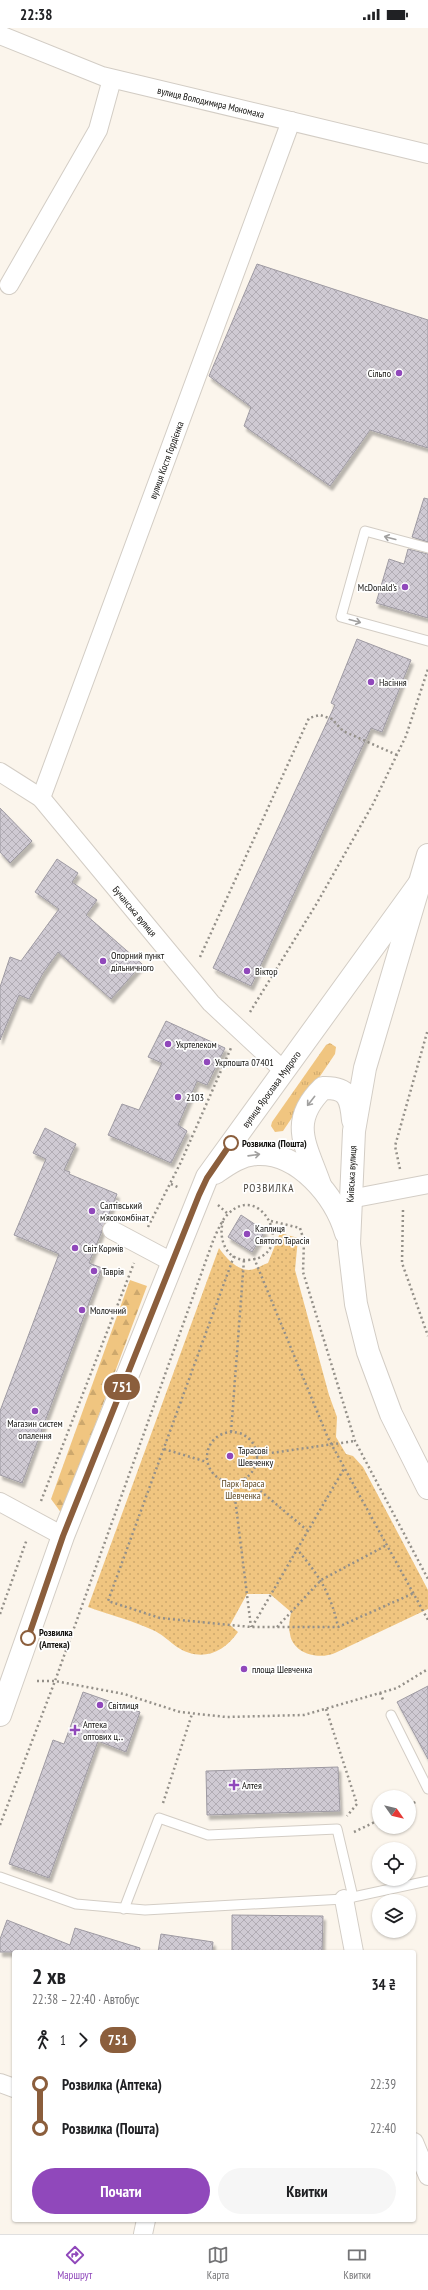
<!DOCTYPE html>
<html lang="uk">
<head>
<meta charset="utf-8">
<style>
  :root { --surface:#fff; --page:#f6f6f6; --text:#202124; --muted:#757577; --line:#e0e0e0; --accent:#9048bb }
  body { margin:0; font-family:"PT Sans Narrow",sans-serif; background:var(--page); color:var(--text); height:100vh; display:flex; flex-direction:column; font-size:15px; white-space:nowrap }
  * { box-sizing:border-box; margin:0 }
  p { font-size:13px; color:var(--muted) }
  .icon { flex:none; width:22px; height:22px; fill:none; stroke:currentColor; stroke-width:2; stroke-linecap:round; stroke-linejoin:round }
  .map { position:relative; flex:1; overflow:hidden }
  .details { position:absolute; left:12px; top:1922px; width:404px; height:272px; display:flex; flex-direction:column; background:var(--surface); border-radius:4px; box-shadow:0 1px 3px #0004 }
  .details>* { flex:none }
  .badge { padding:0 8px; border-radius:13px; font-size:14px; line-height:26px }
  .needle { width:26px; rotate:124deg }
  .fabs { position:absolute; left:372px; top:1762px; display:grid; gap:8px }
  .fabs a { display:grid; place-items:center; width:44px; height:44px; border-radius:50%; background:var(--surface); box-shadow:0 1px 3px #0004; font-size:20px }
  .map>.badge { position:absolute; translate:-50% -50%; box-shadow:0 0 0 2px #fff }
  .legs { display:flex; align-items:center; gap:6px; height:44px; padding:0 20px; font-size:13px }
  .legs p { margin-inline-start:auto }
  .summary { display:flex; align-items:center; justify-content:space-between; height:68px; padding:0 20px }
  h1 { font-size:22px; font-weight:700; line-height:30px }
  .cta { display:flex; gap:8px; margin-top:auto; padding:8px 20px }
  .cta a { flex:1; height:46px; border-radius:24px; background:var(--accent); color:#fff; font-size:16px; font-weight:700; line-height:46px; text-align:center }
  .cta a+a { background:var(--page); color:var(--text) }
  ul { padding:0 20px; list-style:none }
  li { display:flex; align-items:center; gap:14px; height:44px; font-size:15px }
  li i { display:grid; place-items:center; width:6px; height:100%; margin:0 5px; background:currentColor }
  li i::after { content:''; width:10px; height:10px; margin:-5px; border:3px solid; border-radius:50%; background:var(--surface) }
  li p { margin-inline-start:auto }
  li:first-child i { background:linear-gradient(#0000 50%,currentColor 0) }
  li:last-child i { background:linear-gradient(currentColor 50%,#0000 0) }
  .status { display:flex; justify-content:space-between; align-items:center; height:28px; padding:0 20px; background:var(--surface); direction:ltr }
  .status svg { height:11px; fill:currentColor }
  .dock { display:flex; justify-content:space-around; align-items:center; height:56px; border-top:1px solid var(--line); background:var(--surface); font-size:11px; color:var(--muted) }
  .dock a { display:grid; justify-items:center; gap:2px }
  .dock .active { color:var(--accent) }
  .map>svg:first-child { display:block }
</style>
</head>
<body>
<div class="status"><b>22:38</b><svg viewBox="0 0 49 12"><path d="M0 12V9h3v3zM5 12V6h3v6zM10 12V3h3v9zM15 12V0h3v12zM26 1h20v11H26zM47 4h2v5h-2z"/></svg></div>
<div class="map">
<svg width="428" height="2206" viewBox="0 0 428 2206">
  <defs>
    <pattern id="grass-tufts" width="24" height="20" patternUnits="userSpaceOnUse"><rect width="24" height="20" fill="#f0c580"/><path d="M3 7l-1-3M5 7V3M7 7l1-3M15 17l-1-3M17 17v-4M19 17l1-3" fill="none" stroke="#cda86d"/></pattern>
    <pattern id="forest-firs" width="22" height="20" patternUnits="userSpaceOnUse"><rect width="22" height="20" fill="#f0c580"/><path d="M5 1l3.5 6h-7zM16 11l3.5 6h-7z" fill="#cda86d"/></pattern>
    <pattern id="park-dots" width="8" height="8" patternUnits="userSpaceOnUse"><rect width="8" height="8" fill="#f0c580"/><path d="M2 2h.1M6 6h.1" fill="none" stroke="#cda86d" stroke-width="1.8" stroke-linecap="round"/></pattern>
    <pattern id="building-cross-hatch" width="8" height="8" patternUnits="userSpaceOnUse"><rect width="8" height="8" fill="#cfcad3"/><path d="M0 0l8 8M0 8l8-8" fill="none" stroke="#b1acb4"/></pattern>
    <filter id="shadow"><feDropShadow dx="2.5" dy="4.5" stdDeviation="1" flood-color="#0004"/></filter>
  </defs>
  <rect width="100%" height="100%" fill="#fbf5ec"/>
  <polygon fill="url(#grass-tufts)" points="330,1015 336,1019 335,1026 283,1103 275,1104 271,1098 272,1094 326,1017"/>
  <polygon fill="url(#forest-firs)" points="130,1252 147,1258 62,1486 51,1471"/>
  <path fill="url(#park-dots)" d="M280,1205L298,1210L295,1242L329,1367L337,1389L336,1409L346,1426L353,1428L363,1439L428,1562V1581L335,1625C319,1632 293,1626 290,1606C288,1599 290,1591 291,1584L270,1566H247L230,1597L238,1604C223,1626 200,1634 177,1619C170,1614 163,1607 155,1603C134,1593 110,1587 88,1579L219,1220C225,1229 237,1242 249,1242C255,1242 262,1237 268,1235Z"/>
  <g fill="url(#building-cross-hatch)" stroke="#9e9aa2" filter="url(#shadow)">
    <polygon points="257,236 428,292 428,420 370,402 330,458 244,398 251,379 209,348"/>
    <polygon points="424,470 428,471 428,514 412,509"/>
    <polygon points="408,521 428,526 428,590 376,575 389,531 404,536"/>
    <polygon points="357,611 411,632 382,704 371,700 251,958 213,940 335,677 331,675"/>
    <polygon points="0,780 32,813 10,835 0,824"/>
    <polygon points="57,831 78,845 72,854 97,872 86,887 142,936 111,971 58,924 43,945 29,971 19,967 0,1012 0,959 10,929 21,933 59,881 35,864"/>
    <polygon points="166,993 225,1020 207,1057 197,1053 178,1097 187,1103 171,1135 108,1107 122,1076 139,1082 162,1035 148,1029"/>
    <polygon points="45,1100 76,1116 64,1142 70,1144 69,1146 117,1166 89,1235 102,1240 22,1455 0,1447 0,1383 59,1226 14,1207 46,1131 33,1125"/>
    <polygon points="241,1187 265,1203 252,1224 228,1209"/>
    <polygon points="428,1658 428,1731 397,1674"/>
    <polygon points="83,1664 140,1684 126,1724 98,1713 49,1850 9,1836 53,1712 64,1716"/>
    <polygon points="338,1739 340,1783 207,1787 206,1743"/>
    <polygon points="232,1887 323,1888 322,1924 232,1923"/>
    <polygon points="7,1892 70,1917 75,1900 140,1920 139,1924 0,1924 0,1911"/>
    <polygon points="161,1906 213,1914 212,1924 158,1924"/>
  </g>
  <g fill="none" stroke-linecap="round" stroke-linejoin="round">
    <g stroke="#d3cdc5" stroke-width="11">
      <g id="service">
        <polyline points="428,520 365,503 341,589 428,613"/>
        <polyline points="391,1687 428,1761"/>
        <polyline points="0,1849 76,1876 145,1882 344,1871 428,1853"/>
        <polyline points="124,1881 159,1790 208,1807 337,1801 353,1869"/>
      </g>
    </g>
    <g stroke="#d3cdc5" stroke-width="20">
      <g id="minor">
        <polyline points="0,7 102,48 428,126"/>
        <polyline points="9,257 98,102 112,51"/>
        <polyline points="0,744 41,770 211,975 284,1043"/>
        <polyline points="41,770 291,93"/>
        <polyline points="350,1171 428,1156"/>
        <polyline points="112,1202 172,1234"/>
        <polyline points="0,1474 63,1508"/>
        <polyline points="344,1871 354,1924"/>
        <polyline points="0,2055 14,2060"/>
        <polyline points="414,2114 428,2148"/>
        <polyline points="143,2206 146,2192"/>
      </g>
    </g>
    <g stroke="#d3cdc5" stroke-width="24">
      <g id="primary">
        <polyline points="428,827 365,1040 354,1103 349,1216 356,1276 368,1324 391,1386 428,1460"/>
        <path d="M215,1145C228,1136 240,1127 257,1126C299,1124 335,1168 346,1205"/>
        <path d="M320,1157C306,1117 288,1094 323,1060C348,1059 351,1070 353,1092"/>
        <polyline points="0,1687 63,1508 207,1149 419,856"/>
      </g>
    </g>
    <g stroke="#949089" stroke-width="2.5" stroke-dasharray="2 3" stroke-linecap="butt">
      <polyline points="200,929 309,690 320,687 332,691 343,703 397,727"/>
      <polyline points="250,984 317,875 373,776 406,708 428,641"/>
      <polyline points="400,1141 395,1118 428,1001"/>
      <polyline points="171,1156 180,1160"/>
      <polyline points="218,1177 228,1186"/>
      <polyline points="403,1182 402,1235 428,1308"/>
      <polyline points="271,1193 300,1200 304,1213 303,1244 355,1413 428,1551"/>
      <polyline points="148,1199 181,1134 231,1020"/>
      <polyline points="234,1228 108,1573 160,1590 251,1599 338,1599 414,1565"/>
      <polyline points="254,1230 328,1410 428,1592"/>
      <circle cx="232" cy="1429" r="25"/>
      <polyline points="231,1404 244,1232"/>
      <polyline points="164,1421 207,1434"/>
      <polyline points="257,1427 355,1413"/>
      <polyline points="245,1450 307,1502"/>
      <polyline points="233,1454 251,1599"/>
      <polyline points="41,1473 134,1235"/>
      <path d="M296,1520C318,1546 331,1565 338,1599"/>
      <polyline points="0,1586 27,1511"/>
      <polyline points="252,1599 345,1439"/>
      <polyline points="277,1599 321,1552 387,1517"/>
      <polyline points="37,1653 55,1653 124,1666 180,1684 226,1689 304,1687 397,1660 428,1641"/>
      <polyline points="380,1665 384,1674"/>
      <polyline points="326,1681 357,1776 347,1788"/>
      <polyline points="163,1775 192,1686"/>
      <polyline points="409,1777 418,1773"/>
      <path d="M0,1797L55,1653L213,1213C217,1204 221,1193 228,1186C263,1151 298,1229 248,1232C226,1233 218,1211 223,1193"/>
      <polyline points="354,1804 379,1792"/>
    </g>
    <use href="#service" stroke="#fff" stroke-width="9"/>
    <use href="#minor" stroke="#fff" stroke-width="18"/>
    <use href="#primary" stroke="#fff" stroke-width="22"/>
  </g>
  <defs><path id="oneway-shaft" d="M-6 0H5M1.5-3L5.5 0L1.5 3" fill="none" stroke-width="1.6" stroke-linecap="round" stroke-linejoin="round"/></defs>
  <g stroke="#a1a09f">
    <use href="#oneway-shaft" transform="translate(390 510) rotate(-165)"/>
    <use href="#oneway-shaft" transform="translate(355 593) rotate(15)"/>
    <use href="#oneway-shaft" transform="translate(311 1073) rotate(128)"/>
    <use href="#oneway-shaft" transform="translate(254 1127) rotate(-8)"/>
  </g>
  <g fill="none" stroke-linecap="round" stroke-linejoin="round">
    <g stroke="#fff" stroke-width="9">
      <polyline id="line-1" points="28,1610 63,1508 199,1167 207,1150 231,1115"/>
    </g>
    <use href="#line-1" stroke="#8b5e3c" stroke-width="6"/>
  </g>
  <g fill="#9048bb" stroke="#fff" stroke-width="1.5">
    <circle cx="399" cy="345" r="4"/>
    <circle cx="405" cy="559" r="4"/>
    <circle cx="371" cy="654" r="4"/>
    <circle cx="103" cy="933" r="4"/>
    <circle cx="247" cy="943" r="4"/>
    <circle cx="168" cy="1016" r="4"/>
    <circle cx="207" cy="1034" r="4"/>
    <circle cx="178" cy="1069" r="4"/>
    <circle cx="92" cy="1183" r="4"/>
    <circle cx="247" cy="1206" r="4"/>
    <circle cx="75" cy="1220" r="4"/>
    <circle cx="94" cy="1243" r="4"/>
    <circle cx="82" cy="1282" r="4"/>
    <circle cx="35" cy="1383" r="4"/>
    <circle cx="230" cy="1428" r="4"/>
    <circle cx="244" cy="1641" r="4"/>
    <circle cx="100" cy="1677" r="4"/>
    <path d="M73 1696h4v4h4v4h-4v4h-4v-4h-4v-4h4z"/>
    <path d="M232 1751h4v4h4v4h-4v4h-4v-4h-4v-4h4z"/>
  </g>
  <g fill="#fff" stroke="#8b5e3c" stroke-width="2">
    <circle cx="231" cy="1115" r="7"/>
    <circle cx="28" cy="1610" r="7"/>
  </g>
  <g text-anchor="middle" stroke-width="3.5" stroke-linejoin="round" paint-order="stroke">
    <g font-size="10" fill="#13120f" stroke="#fff">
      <text transform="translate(211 74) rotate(13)" y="4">вулиця Володимира Мономаха</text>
      <text transform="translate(166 432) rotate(-70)" y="4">вулиця Костя Гордієнка</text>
      <text transform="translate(135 883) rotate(50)" y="4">Бучанська вулиця</text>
      <text transform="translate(271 1061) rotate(-54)" y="4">вулиця Ярослава Мудрого</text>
      <text transform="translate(351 1146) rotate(-87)" y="4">Київська вулиця</text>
    </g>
    <g font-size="10" fill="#13120f" stroke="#fff" text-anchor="start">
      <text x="391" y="349" text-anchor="end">Сільпо</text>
      <text x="397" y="563" text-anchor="end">McDonald's</text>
      <text x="379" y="658">Насіння</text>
      <text x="111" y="931">Опорний пункт<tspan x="111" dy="12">дільничного</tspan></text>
      <text x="255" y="947">Віктор</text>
      <text x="176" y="1020">Укртелеком</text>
      <text x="215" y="1038">Укрпошта 07401</text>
      <text x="186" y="1073">2103</text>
      <text x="100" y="1181">Салтівський<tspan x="100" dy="12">м’ясокомбінат</tspan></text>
      <text x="255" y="1204">Каплиця<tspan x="255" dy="12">Святого Тарасія</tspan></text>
      <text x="83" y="1224">Світ Кормів</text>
      <text x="102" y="1247">Таврія</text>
      <text x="90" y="1286">Молочний</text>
      <text x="35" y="1399" text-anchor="middle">Магазин систем<tspan x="35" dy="12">опалення</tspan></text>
      <text x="238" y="1426">Тарасові<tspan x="238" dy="12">Шевченку</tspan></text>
      <text x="252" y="1645">площа Шевченка</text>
      <text x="108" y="1681">Світлиця</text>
      <text x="83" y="1700">Аптека<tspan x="83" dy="12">оптових ц‥</tspan></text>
      <text x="242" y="1761">Алтея</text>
    </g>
    <g font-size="10" font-weight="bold" fill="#13120f" stroke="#fff" text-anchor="start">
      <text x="242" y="1119">Розвилка (Пошта)</text>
      <text x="39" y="1608">Розвилка<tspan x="39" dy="12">(Аптека)</tspan></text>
    </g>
    <g font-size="10" fill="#5e4824" stroke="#fff">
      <text x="243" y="1459">Парк Тараса<tspan x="243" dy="12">Шевченка</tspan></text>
    </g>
    <g font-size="11" letter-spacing="1" fill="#48433c" stroke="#fff">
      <text x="269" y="1164">РОЗВИЛКА</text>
    </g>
  </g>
</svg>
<div class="fabs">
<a><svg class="needle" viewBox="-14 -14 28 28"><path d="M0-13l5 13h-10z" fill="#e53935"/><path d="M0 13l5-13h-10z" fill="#757577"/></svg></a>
<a><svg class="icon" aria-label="locate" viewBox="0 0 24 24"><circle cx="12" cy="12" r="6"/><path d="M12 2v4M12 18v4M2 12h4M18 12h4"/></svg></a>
<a><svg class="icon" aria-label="layers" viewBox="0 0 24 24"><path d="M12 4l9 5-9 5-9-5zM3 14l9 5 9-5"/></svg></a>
</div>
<b class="badge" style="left:122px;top:1359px;background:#8b5e3c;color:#fff">751</b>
<section class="details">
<div class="summary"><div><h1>2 хв</h1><p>22:38 – 22:40 · Автобус</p></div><b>34 ₴</b></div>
<div class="legs"><svg class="icon" aria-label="walk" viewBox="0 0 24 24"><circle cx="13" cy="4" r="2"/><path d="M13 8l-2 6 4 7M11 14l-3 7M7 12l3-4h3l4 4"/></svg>1<svg class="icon" aria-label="forward" viewBox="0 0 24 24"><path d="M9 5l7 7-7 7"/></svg><b class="badge" style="background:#8b5e3c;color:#fff">751</b></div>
<ul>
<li><i style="color:#8b5e3c"></i><b>Розвилка (Аптека)</b><p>22:39</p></li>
<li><i style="color:#8b5e3c"></i><b>Розвилка (Пошта)</b><p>22:40</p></li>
</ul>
<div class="cta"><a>Почати</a><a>Квитки</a></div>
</section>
</div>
<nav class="dock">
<a class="active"><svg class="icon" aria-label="directions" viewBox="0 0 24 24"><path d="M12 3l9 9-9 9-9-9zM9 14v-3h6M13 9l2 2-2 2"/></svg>Маршрут</a>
<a><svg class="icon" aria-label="map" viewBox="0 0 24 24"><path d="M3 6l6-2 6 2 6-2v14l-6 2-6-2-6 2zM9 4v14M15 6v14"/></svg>Карта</a>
<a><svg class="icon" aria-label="tickets" viewBox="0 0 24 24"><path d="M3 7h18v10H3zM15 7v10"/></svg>Квитки</a>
</nav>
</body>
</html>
